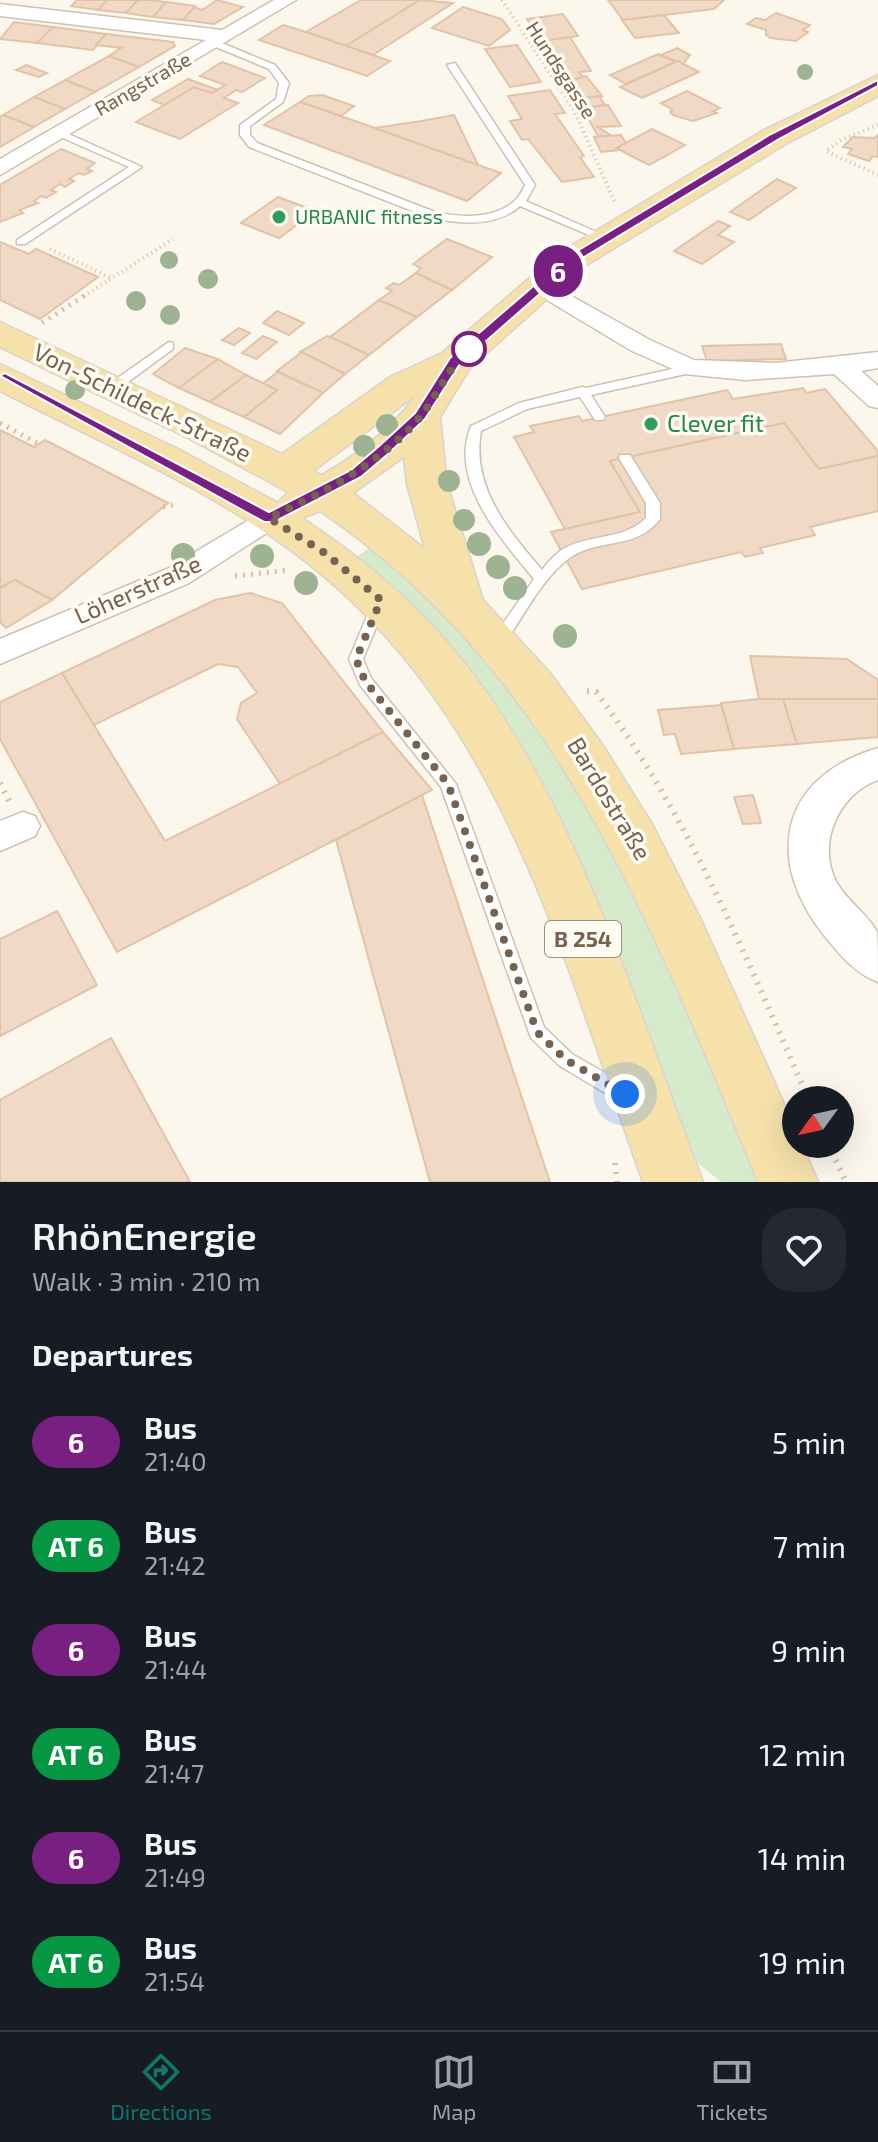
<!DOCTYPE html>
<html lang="en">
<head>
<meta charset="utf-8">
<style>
  :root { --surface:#171b24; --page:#242831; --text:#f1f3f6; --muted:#9ea1a6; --line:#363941; --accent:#0f766e }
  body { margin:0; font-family:"Exo 2",sans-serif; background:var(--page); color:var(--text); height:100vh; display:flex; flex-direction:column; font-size:30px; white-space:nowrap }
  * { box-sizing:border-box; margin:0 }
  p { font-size:26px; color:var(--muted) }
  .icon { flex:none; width:44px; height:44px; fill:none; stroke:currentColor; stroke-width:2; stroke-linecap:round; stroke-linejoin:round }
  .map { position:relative; height:1182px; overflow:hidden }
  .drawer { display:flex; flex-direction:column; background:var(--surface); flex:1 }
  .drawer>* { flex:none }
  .badge { padding:0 16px; border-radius:26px; font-size:28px; line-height:52px }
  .needle { width:52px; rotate:237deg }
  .buttons { position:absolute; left:782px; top:1086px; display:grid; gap:16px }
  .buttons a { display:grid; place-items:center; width:72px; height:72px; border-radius:50%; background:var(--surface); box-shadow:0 8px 32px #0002; font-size:40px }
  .you { position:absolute; width:40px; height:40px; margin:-20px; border:6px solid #fff; border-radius:50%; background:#1a73e8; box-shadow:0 0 0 12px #1a73e833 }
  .map>.badge { position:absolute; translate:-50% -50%; box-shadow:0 0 0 4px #fff }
  h2 { padding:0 32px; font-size:30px; line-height:72px }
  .round { display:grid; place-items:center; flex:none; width:84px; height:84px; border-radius:32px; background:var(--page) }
  .summary { display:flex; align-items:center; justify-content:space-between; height:136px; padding:0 32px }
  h1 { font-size:38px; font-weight:600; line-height:60px }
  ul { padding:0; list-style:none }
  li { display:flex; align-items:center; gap:24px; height:104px; padding:0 32px }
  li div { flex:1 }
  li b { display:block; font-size:30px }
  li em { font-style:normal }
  li .badge { min-width:88px; font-weight:700; text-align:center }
  .tabs { display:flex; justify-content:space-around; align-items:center; height:112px; border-top:2px solid var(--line); background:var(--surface); font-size:22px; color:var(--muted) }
  .tabs a { display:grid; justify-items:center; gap:4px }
  .tabs .on { color:var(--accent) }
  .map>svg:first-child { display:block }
</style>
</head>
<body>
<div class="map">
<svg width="878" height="1182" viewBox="0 0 878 1182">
  <rect width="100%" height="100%" fill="#fcf7ed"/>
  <polygon fill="#d4eacb" points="369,548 422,594 517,690 634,883 759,1182 721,1182 698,1163 560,825 508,725 444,639 392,587 355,558"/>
  <g fill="#f0dac5" stroke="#e2c3a7" stroke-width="2">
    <polygon points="77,0 107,0 98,10 71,6"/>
    <polygon points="107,0 138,0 126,13 98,10"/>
    <polygon points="138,0 149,0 166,2 153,17 126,13"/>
    <polygon points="217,0 243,7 214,24 183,20 194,7 202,10"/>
    <polygon points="361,0 420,0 346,46 306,32"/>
    <polygon points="420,0 453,3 373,55 346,46"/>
    <polygon points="608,0 724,0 714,9 623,20"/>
    <polygon points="166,2 195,6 183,20 153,17"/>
    <polygon points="463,7 502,19 510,30 489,46 432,28"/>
    <polygon points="776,13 810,25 803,30 808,32 796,41 771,38 766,35 766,30 747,24 756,18 765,20"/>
    <polygon points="563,14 578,36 542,41 527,19"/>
    <polygon points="664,15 679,33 635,38 622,20"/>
    <polygon points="14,22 53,27 37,43 0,39"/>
    <polygon points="283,25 306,32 390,61 367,76 259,40"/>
    <polygon points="53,27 106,34 93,50 37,43"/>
    <polygon points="106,34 173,42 175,46 139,67 109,56 121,48 96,45"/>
    <polygon points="570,37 591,71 579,72 583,77 562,84 535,42"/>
    <polygon points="517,45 541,82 510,87 485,49"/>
    <polygon points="677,48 690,55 683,64 661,55"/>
    <polygon points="658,54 675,62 626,84 610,75"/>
    <polygon points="109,56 139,67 95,92 65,80"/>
    <polygon points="678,61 699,72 642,98 620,87"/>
    <polygon points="222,62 265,78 242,92 236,90 224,98 238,103 180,139 136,122 194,87 212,93 225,85 200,76"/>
    <polygon points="26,65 47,73 39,77 16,70"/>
    <polygon points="586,76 602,96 575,100 562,84"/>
    <polygon points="188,79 218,90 212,93 194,87 164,105 152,100"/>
    <polygon points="65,80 95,92 65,109 34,97"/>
    <polygon points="550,90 565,113 555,114 584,156 580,157 594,177 562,182 528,139 522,140 510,121 522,119 508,96"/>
    <polygon points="687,91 720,108 713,111 717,113 693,121 673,115 670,112 673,110 661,103"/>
    <polygon points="322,95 354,106 341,116 300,102 309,96"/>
    <polygon points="599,96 605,105 582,108 576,99"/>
    <polygon points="34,97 65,109 34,127 3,115"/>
    <polygon points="300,102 375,128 501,173 467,201 264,125"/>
    <polygon points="608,105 621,126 598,127 612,136 598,136 582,108"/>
    <polygon points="3,115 34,127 0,147 0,117"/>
    <polygon points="454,115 478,165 375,128 421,121"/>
    <polygon points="652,129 685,145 649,165 616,148"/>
    <polygon points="621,135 626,143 616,148 620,150 601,152 594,137"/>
    <polygon points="878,135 878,157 873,156 869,161 848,154 852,149 843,147 853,137 874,138"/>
    <polygon points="61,149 95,163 87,169 92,171 84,175 79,173 69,179 74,181 65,187 60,184 51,190 56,192 46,198 41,196 34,201 38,203 19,210 23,213 0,222 0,185"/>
    <polygon points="777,179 796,188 749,220 730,212"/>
    <polygon points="278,197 316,211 279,238 241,223"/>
    <polygon points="718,221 730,226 718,235 734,242 702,264 674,251"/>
    <polygon points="447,239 492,257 452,290 416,273 421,268 413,264"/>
    <polygon points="0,242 29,254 36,249 98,277 40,319 0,300"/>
    <polygon points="416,273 452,290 417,317 379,300 392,291 386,288 394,283 399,285"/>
    <polygon points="379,300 417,317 369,355 330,337"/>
    <polygon points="277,311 304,323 289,335 263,323"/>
    <polygon points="239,328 250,333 234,345 222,340"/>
    <polygon points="263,336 277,342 256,359 242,353"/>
    <polygon points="327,336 330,337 369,355 345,374 300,352"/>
    <polygon points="781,344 786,359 707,361 702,346"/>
    <polygon points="185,348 218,359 179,388 153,374"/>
    <polygon points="302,352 345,374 323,393 277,371"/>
    <polygon points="218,359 246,375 210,402 179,388"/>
    <polygon points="278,372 323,393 280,434 244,417 277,390 262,384"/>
    <polygon points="246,375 277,390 244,417 210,402"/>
    <polygon points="803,388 806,393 825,389 878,451 878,456 819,469 784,423 610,461 640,512 565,529 514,437 534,432 530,426 579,416 582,421 727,390 733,399"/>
    <polygon points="784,423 819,469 878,456 878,511 810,527 815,535 760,548 763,553 745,557 741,552 582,589 551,532 640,512 610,461"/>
    <polygon points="0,430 34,447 45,440 168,503 52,600 15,580 0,588"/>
    <polygon points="15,580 52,600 6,628 0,622 0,588"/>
    <polygon points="250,593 282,603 383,732 280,784 237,719 241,703 257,693 238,667 218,664 94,725 62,673 215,600"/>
    <polygon points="750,656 847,659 878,680 878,699 759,699"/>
    <polygon points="62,673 165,841 383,732 432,790 117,952 0,739 0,702"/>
    <polygon points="759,699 783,699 797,744 734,749 721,703"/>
    <polygon points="783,699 878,699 878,737 797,744"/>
    <polygon points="721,705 734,749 681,754 675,734 664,735 658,710"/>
    <polygon points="422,795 514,1074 550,1182 430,1182 336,840"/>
    <polygon points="753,795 761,823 743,824 734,797"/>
    <polygon points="57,911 97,985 0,1036 0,939"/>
    <polygon points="111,1038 190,1182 0,1182 0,1100"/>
  </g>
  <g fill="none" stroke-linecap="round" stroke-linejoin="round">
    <g stroke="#cec1b2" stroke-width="3">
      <g id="service">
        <path d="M211,41H217L275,65L289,83L283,102L250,126V135L257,143L435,212C466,219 511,220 525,185L447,65L455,63L535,185L526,201L610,238L609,240H601L520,206C495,228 458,224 428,217L249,147L240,135V125L276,99L279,83L269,69L211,45Z"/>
        <polygon points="56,131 62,131 142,167 25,244 17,244 17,240 129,167 56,135"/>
        <polygon points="169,342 173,343 173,349 117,390 109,390 107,387 109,384"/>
        <path d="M695,364L699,365L701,368L699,371L591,395L605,417L603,420H595L580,397L527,409L481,431C471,487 508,530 542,570C548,562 556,553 565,548C591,534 624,540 646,518V503L619,458L620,455H630L660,503V519C637,550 599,538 571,557C543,576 522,619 503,646H493L491,642L493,638L534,579C502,540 448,481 471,426L519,403L582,387L586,388Z"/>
        <polygon points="379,599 386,604 363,659 371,678 456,784 544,1027 572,1054 631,1088 633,1094 631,1100 624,1103 617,1100 560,1066 531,1038 441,787 360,685 349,659 372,604"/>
      </g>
    </g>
    <g stroke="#cec1b2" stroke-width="3">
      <g id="minor">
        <polygon points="274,0 296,0 0,175 0,159 206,40 0,16 0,4 222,30"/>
        <polygon points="541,279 650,340 694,360 775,363 878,352 878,368 861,371 878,386 878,408 869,406 834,374 745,380 684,374 632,351 532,291 529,286 532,281"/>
        <polygon points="269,508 279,511 283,518 279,525 189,583 0,664 0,639 167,569"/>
        <polygon points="23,812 35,816 40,826 35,836 0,851 0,821"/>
      </g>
    </g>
    <g stroke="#cec1b2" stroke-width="3">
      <path id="tertiary" d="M878,748V780C838,794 816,845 837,883C847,901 868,914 877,932C878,943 878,969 878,982C856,974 842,957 827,939C763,862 778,777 878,748Z"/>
    </g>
    <g stroke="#d9d3ce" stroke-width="3">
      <path id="primary" d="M878,75V96L786,144L583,267L470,368L440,417L447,484L483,600L550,673L604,747L652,824L702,922L796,1130V1144H802L818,1182H758C654,929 557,671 320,511L302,518C352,551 397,587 437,631C568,772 635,1005 703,1182H643C563,959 504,719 310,565C218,492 104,444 0,391V364L180,450L278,503L288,492L188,438L0,347V322L282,454L390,377L442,353L559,253L764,130ZM416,395C392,429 358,454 322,475L313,471ZM404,457L407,484L425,549L353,493Z"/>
    </g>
    <g stroke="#d6bea8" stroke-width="4" stroke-dasharray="1 4" stroke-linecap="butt">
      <polyline points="502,0 575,112 614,201"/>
      <polyline points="878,125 841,140 826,151 878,175"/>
      <polyline points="50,249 111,278"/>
      <polyline points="84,296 173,239"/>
    </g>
    <g stroke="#d6bea8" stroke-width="5" stroke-dasharray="2 6" stroke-linecap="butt">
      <polyline points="42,323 87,294"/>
      <polyline points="0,423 39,444"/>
      <polyline points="163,507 177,504"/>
      <polyline points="235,576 289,570"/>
    </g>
    <g stroke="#d6bea8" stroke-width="6" stroke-dasharray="2 7" stroke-linecap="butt">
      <path d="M587,691L596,692C690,817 746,958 809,1100"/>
      <polyline points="0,783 9,801"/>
      <polyline points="828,1144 846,1182"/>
      <polyline points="615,1163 617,1182"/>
    </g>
    <use href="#service" fill="#fff" fill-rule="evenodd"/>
    <use href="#minor" fill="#fff" fill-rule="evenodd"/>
    <use href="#tertiary" fill="#fff" fill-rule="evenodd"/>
    <use href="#primary" fill="#f6e1aa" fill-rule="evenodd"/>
  </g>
  <g fill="#9eb392">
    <circle cx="805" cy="72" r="8"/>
    <circle cx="169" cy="260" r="9"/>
    <circle cx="208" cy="279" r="10"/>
    <circle cx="136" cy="301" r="10"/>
    <circle cx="170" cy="315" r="10"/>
    <circle cx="75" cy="390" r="10"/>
    <circle cx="387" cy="425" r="11"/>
    <circle cx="364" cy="446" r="11"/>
    <circle cx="449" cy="481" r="11"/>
    <circle cx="464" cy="520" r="11"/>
    <circle cx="479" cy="544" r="12"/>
    <circle cx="183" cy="555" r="12"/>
    <circle cx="262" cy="556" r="12"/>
    <circle cx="498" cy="567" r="12"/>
    <circle cx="306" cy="583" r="12"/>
    <circle cx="515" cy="588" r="12"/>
    <circle cx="565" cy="636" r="12"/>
  </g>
  <polygon fill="#772081" stroke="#fff" stroke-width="2" points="878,80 878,86 779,139 576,262 460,364 425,419 388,454 361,477 274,522 264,522 0,376 5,373 269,512 351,470 378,447 415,413 450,358 567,257 771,134"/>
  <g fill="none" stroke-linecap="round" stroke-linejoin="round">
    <path stroke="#776150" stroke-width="8" stroke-dasharray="0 14.4" d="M469,349C451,364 438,394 421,416C381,464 324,492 269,518L325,553L381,600L356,659L365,681L448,784L537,1032L566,1060L625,1094"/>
  </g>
  <g fill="#2e9e5b" stroke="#fefbf3" stroke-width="3">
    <circle cx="279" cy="217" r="8"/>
    <circle cx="651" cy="424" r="8"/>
  </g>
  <circle fill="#fff" stroke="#772081" stroke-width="4" cx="469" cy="349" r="16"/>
  <g text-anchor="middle" stroke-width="7" stroke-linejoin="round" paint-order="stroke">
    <g font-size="20" fill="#776150" stroke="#fefbf3">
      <text transform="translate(561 70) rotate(57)" y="7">Hundsgasse</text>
      <text transform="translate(143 84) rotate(-30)" y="7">Rangstraße</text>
    </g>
    <g font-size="20" fill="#27864d" stroke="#fefbf3" text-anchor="start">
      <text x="295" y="224">URBANIC fitness</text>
    </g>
    <rect fill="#fefbf3" stroke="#a08f81" stroke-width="2" x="545" y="921" width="76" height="36" rx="6"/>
    <g font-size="22" font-weight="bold" fill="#776150">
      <text x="583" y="947">B 254</text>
    </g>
    <g font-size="24" fill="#776150" stroke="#fefbf3">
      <text transform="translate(142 403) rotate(26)" y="8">Von-Schildeck-Straße</text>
      <text transform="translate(138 590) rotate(-24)" y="8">Löherstraße</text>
      <text transform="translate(609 799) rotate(59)" y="8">Bardostraße</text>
    </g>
    <g font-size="24" fill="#27864d" stroke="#fefbf3" text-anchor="start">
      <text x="667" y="432">Clever fit</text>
    </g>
  </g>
</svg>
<div class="buttons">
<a><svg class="needle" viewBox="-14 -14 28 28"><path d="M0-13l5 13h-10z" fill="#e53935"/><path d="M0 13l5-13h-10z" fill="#9ea1a6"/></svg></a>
</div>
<div class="you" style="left:625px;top:1094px"></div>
<b class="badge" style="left:558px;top:271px;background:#772081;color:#fff">6</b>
</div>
<section class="drawer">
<div class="summary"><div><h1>RhönEnergie</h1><p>Walk · 3 min · 210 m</p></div><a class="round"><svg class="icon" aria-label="heart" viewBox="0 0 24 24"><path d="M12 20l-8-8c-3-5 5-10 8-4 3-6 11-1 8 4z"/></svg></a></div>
<h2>Departures</h2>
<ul>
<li><span class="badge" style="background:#772081;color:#fff">6</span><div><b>Bus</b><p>21:40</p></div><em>5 min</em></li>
<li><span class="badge" style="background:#059641;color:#fff">AT 6</span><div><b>Bus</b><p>21:42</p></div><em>7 min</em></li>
<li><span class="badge" style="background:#772081;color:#fff">6</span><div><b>Bus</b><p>21:44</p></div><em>9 min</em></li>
<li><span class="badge" style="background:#059641;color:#fff">AT 6</span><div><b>Bus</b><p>21:47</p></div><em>12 min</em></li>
<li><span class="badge" style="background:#772081;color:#fff">6</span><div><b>Bus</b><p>21:49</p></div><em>14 min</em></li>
<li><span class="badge" style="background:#059641;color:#fff">AT 6</span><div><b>Bus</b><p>21:54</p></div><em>19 min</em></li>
</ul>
</section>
<nav class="tabs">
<a class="on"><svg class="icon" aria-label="directions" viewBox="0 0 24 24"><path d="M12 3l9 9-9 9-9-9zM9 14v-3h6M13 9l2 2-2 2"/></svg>Directions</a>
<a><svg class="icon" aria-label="map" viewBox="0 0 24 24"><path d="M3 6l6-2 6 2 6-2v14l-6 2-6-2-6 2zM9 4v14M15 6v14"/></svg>Map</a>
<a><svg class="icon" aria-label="tickets" viewBox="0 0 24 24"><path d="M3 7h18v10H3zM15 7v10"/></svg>Tickets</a>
</nav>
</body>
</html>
